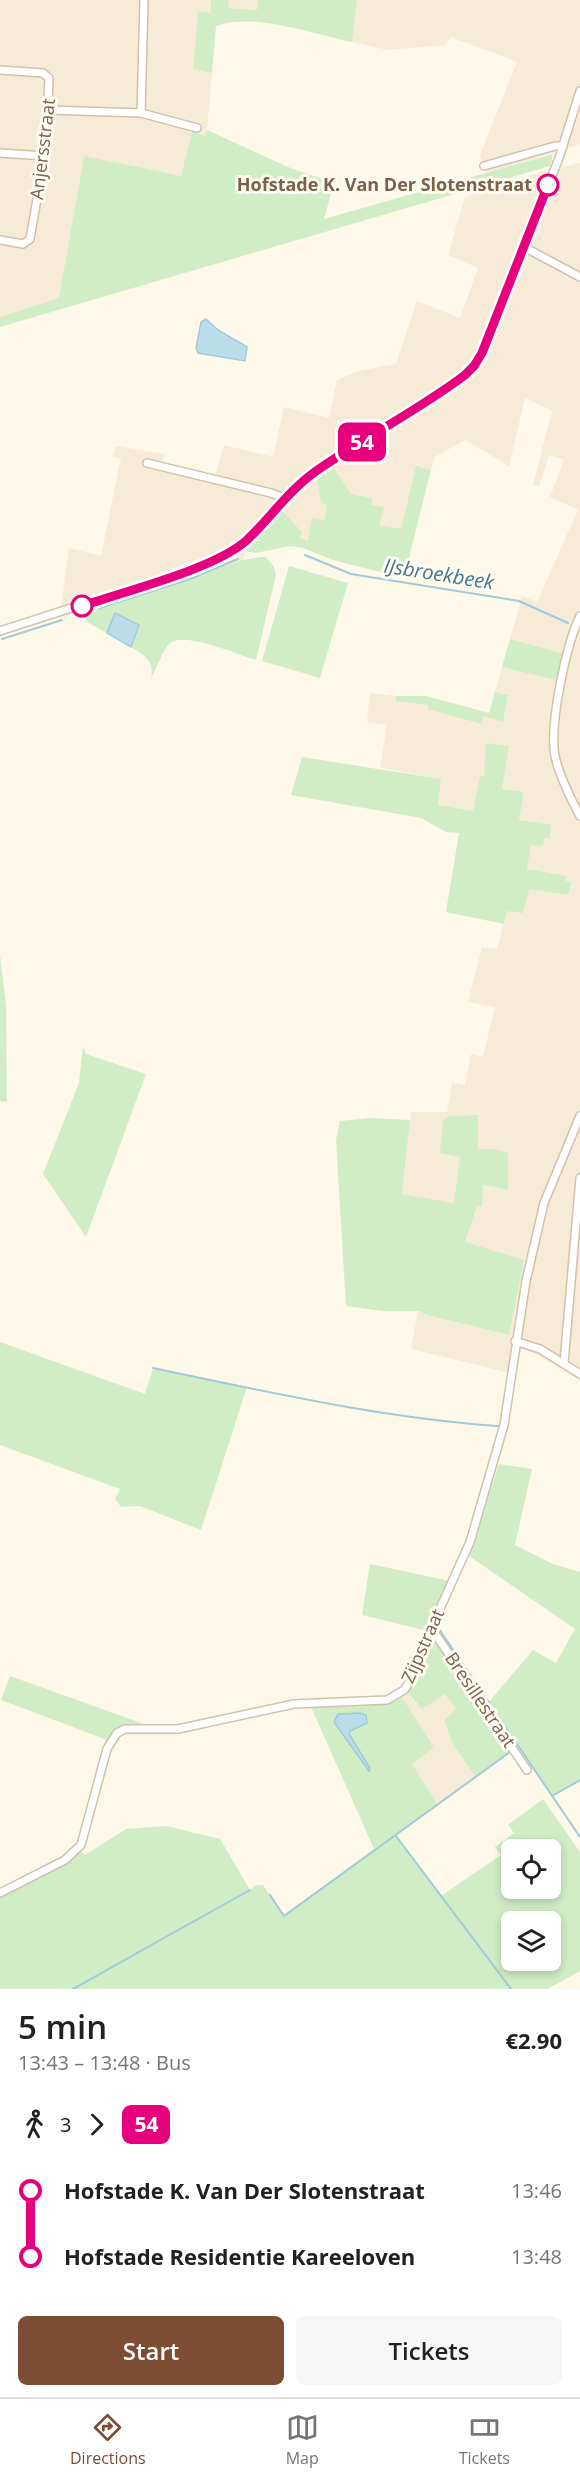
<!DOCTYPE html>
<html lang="en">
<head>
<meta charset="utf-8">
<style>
  :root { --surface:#fff; --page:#f6f6f6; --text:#202124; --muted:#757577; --line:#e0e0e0; --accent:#7c4d34 }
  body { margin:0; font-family:"Open Sans",sans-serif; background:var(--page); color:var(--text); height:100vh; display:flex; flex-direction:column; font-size:22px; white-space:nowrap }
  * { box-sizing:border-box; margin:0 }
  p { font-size:20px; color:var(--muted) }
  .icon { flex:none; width:33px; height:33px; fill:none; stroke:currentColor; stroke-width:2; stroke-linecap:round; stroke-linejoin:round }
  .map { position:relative; height:1989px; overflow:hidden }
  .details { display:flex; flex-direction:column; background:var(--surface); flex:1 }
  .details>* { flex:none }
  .badge { padding:0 12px; border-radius:9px; font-size:21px; line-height:39px }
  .tools { position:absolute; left:501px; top:1839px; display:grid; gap:12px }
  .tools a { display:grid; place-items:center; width:60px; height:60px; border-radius:9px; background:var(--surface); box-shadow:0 3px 9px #0003; font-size:30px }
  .map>.badge { position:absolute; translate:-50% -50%; box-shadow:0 0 0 3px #fff }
  .legs { display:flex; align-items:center; gap:9px; height:66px; padding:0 18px; font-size:20px }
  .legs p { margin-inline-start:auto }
  .headline { display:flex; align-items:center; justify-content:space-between; height:102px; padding:0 18px }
  h1 { font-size:33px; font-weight:600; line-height:45px }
  .cta { display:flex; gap:12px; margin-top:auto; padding:12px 18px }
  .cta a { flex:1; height:69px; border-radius:9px; background:var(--accent); color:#fff; font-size:24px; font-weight:600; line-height:69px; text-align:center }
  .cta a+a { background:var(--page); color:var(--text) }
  ul { padding:0 18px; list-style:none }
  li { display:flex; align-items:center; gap:21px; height:66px; font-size:22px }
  li i { display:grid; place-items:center; width:9px; height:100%; margin:0 8px; background:currentColor }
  li i::after { content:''; width:15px; height:15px; margin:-8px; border:4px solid; border-radius:50%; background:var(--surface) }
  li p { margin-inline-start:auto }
  li:first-child i { background:linear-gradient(#0000 50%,currentColor 0) }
  li:last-child i { background:linear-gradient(currentColor 50%,#0000 0) }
  .tabs { display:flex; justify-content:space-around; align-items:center; height:84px; border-top:2px solid var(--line); background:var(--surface); font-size:16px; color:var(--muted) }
  .tabs a { display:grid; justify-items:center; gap:3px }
  .tabs .selected { color:var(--accent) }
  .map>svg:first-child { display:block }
</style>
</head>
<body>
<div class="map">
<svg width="580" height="1989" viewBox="0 0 580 1989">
  <rect width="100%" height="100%" fill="#fef8e9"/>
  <g fill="#f6ebd7">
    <polygon points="0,0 211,0 211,13 198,11 193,68 212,73 207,130 205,136 192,133 181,177 84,156 59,298 0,317"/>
    <polygon points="229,0 258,0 257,10 228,8"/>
    <polygon points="357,0 580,0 580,144 486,174 480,155 517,62 451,37 446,45 388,50 352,42"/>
    <polygon points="580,163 580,1380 525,1348 517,1350 514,1374 411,1349 418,1311 427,1315 509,1335 465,1242 477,1206 482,1207 483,1185 507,1190 494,1149 478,1149 460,1157 455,1203 402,1195 410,1120 411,1112 447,1112 452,1083 465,1085 471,1054 483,1057 495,1007 468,1002 482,947 497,949 507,911 529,889 567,895 567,877 527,869 531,845 544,837 549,838 551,826 519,820 524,793 502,789 487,755 484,777 480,777 473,811 438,805 441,779 380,768 387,725 367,722 370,693 396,696 396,701 428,705 482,724 483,716 503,722 508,695 495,692 502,667 556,679 563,654 510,639 522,596 537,602 578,510 550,497 564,460 549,455 539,487 533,485 552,411 525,398 509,466 465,440 435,457 431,470 416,467 401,529 379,525 371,505 372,498 351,494 317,479 321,503 327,505 324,520 312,519 308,542 244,551 246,553 243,560 239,562 84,612 79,601 61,607 69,548 101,556 121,458 113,457 116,446 164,454 163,463 215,476 224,445 273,457 284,407 329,418 337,380 358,371 396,364 417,301 460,318 478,268 448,255 465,197 549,169 558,171 560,168"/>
    <polygon points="408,1693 416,1704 445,1694 456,1709 444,1720 452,1743 476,1777 438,1805 412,1764 434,1747 402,1697"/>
  </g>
  <g fill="#d0edc6" fill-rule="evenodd">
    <path d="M211,0H229L228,8L257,10L258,0H357L352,42C312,34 255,12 216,26L212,73L193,69L198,11L211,13Z"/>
    <polygon points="207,130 288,167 334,183 324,219 553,154 550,166 0,327 0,317 59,298 84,156 181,176 192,132 205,136"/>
    <polygon points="416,466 431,470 404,578 333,560 303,548 291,546 255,553 244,551 282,511 302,532 300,538 308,541 312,518 324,520 327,505 321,503 317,479 334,468 351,494 372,498 372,505 384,507 379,525 401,529"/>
    <path d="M260,557H266L274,567L276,575L256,660C238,655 183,630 169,644C163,650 156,669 151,678C155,661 144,655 131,647L139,625L115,614L107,633L87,622L84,612L243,560Z"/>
    <polygon points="289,566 348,583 320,678 262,661"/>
    <polygon points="510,639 564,654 556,680 502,667"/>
    <polygon points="495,692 508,695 503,722 483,716 482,724 428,709 428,705 396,701 396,696 426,696 489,713"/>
    <polygon points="486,743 509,746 502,789 524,792 519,820 551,825 550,838 544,838 543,846 531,845 527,869 567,876 566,881 571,882 568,895 529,889 523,913 507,911 504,924 446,912 459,833 446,832 421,818 291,795 302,757 441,779 438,805 473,811 480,776 484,777"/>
    <polygon points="0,955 6,1006 7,1102 0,1101"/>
    <polygon points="83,1046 86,1054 146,1074 86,1237 43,1174 79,1083"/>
    <polygon points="478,1115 478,1149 494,1149 508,1153 508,1190 483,1185 482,1207 477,1206 465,1242 524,1260 509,1335 427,1315 418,1311 382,1311 346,1306 336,1140 340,1121 372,1118 410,1120 402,1194 454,1203 460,1157 440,1153 443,1121 450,1116"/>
    <polygon points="0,1342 145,1394 153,1368 247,1387 201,1530 140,1506 121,1507 115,1499 120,1489 0,1445"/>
    <polygon points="499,1464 532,1469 515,1545 553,1564 580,1572 580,1779 552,1795 489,1702 533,1650 556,1663 575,1629 469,1556"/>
    <polygon points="370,1564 450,1581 427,1631 362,1615"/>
    <polygon points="432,1641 436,1643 510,1752 476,1777 452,1743 444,1720 456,1709 445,1694 422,1709 408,1693"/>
    <path d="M10,1676L144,1724V1725C128,1723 117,1727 107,1740L1,1700Z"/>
    <path d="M402,1697L434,1747L412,1764L438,1805L395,1835L441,1896L501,1855L495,1847L514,1833L508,1825L543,1799L580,1852V1971L548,1989H0V1897L60,1866L81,1851L85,1855L126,1829L166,1826L220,1839L250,1890L256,1885H263L284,1915L374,1849L311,1707C345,1704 370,1712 402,1697ZM512,1850H550V1888H512ZM512,1922H550V1960H512Z"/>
  </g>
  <g fill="#bbdde9" stroke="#a1cbdc" stroke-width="1.5">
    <polygon points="206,319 218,330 247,347 245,361 198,353 196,348 201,322"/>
    <polygon points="115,613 139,625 131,647 107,633"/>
    <polygon points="360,1713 366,1715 367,1723 350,1731 349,1734 370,1768 369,1771 334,1722 338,1714"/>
  </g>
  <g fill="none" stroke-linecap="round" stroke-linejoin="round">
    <g stroke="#a1cbdc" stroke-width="2">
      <polyline points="305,555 351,574 519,601 568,623"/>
      <polyline points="99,608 187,580 238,559"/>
      <polyline points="2,639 62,620"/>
      <path d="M153,1368C268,1392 381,1418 498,1426"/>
      <polyline points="437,1626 580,1837"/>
      <polyline points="552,1796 580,1780"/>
      <polyline points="396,1836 511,1989"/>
      <polyline points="270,1895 284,1916 510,1752"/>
      <polyline points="155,1943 250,1890"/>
      <polyline points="73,1989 155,1943"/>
    </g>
    <g stroke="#d1c1ad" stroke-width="10">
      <g id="minor">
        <polyline points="0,70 43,73 49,78 46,148 30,239 23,244 0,240"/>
        <polyline points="49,110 141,113 197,128"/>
        <polyline points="141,113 144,0"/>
        <polyline points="0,153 45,156"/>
        <polyline points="484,166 555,146 563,146"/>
        <polyline points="524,247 580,277"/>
        <polyline points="147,463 271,493 284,498"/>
        <path d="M580,616C566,645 549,725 555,756C559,776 571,799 580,816"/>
        <polyline points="0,631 192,569 225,554 246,540 284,498 308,477 465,375 474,366 482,353 559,158 580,91"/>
        <polyline points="515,1341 540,1349 580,1374"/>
        <polyline points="564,1363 580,1178"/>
        <polyline points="432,1629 527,1770"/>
        <polyline points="0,1893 65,1860 81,1845 107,1749 117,1733 125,1729 178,1729 294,1704 387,1700 404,1690 412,1678 438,1613 470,1542 504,1425 526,1281 544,1203 580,1116"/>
      </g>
    </g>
    <use href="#minor" stroke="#fff" stroke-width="7"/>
  </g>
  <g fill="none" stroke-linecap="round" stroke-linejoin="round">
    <g stroke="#fff" stroke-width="14">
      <path id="line-1" d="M82,606C125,591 215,569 247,540C273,515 291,487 322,467C369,435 420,409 465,375L474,366L482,353L548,185"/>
    </g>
    <use href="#line-1" stroke="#e6007e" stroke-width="9"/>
  </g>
  <g fill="#fff" stroke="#e6007e" stroke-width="3">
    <circle cx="548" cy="185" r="10"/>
    <circle cx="82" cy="606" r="10"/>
  </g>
  <g text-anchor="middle" stroke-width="6" stroke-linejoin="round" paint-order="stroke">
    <g font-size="18" fill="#7a624a" stroke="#fffbf0">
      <text transform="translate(43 149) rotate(-83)" y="6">Anjersstraat</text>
      <text transform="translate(423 1646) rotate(-66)" y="6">Zijpstraat</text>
      <text transform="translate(480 1700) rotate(56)" y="6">Bresillestraat</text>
    </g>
    <g font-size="18" font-weight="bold" fill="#7a624a" stroke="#fffbf0" text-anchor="end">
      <text x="532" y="191">Hofstade K. Van Der Slotenstraat</text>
    </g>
    <g font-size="20" font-style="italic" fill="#42788f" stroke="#fffbf0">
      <text transform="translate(439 574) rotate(9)" y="7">IJsbroekbeek</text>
    </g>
  </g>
</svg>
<div class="tools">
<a><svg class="icon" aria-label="locate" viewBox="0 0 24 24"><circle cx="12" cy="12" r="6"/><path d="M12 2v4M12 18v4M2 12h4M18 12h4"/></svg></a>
<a><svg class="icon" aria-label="layers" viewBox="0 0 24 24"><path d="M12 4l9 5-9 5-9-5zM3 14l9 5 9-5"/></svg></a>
</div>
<b class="badge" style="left:362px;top:442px;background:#e6007e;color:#fff">54</b>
</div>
<section class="details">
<div class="headline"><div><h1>5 min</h1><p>13:43 – 13:48 · Bus</p></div><b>€2.90</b></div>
<div class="legs"><svg class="icon" aria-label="walk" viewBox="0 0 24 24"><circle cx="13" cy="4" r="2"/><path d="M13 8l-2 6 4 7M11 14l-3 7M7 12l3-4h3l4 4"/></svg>3<svg class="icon" aria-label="forward" viewBox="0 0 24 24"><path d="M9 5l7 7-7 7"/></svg><b class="badge" style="background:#e6007e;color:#fff">54</b></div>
<ul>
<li><i style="color:#e6007e"></i><b>Hofstade K. Van Der Slotenstraat</b><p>13:46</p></li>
<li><i style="color:#e6007e"></i><b>Hofstade Residentie Kareeloven</b><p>13:48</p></li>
</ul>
<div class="cta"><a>Start</a><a>Tickets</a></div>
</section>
<nav class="tabs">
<a class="selected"><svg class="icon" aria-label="directions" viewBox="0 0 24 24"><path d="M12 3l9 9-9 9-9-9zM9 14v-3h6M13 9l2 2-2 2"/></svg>Directions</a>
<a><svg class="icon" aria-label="map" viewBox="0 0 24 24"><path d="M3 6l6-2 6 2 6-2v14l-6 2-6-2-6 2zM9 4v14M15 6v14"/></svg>Map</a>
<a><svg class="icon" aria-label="tickets" viewBox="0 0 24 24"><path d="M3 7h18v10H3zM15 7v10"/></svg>Tickets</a>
</nav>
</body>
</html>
